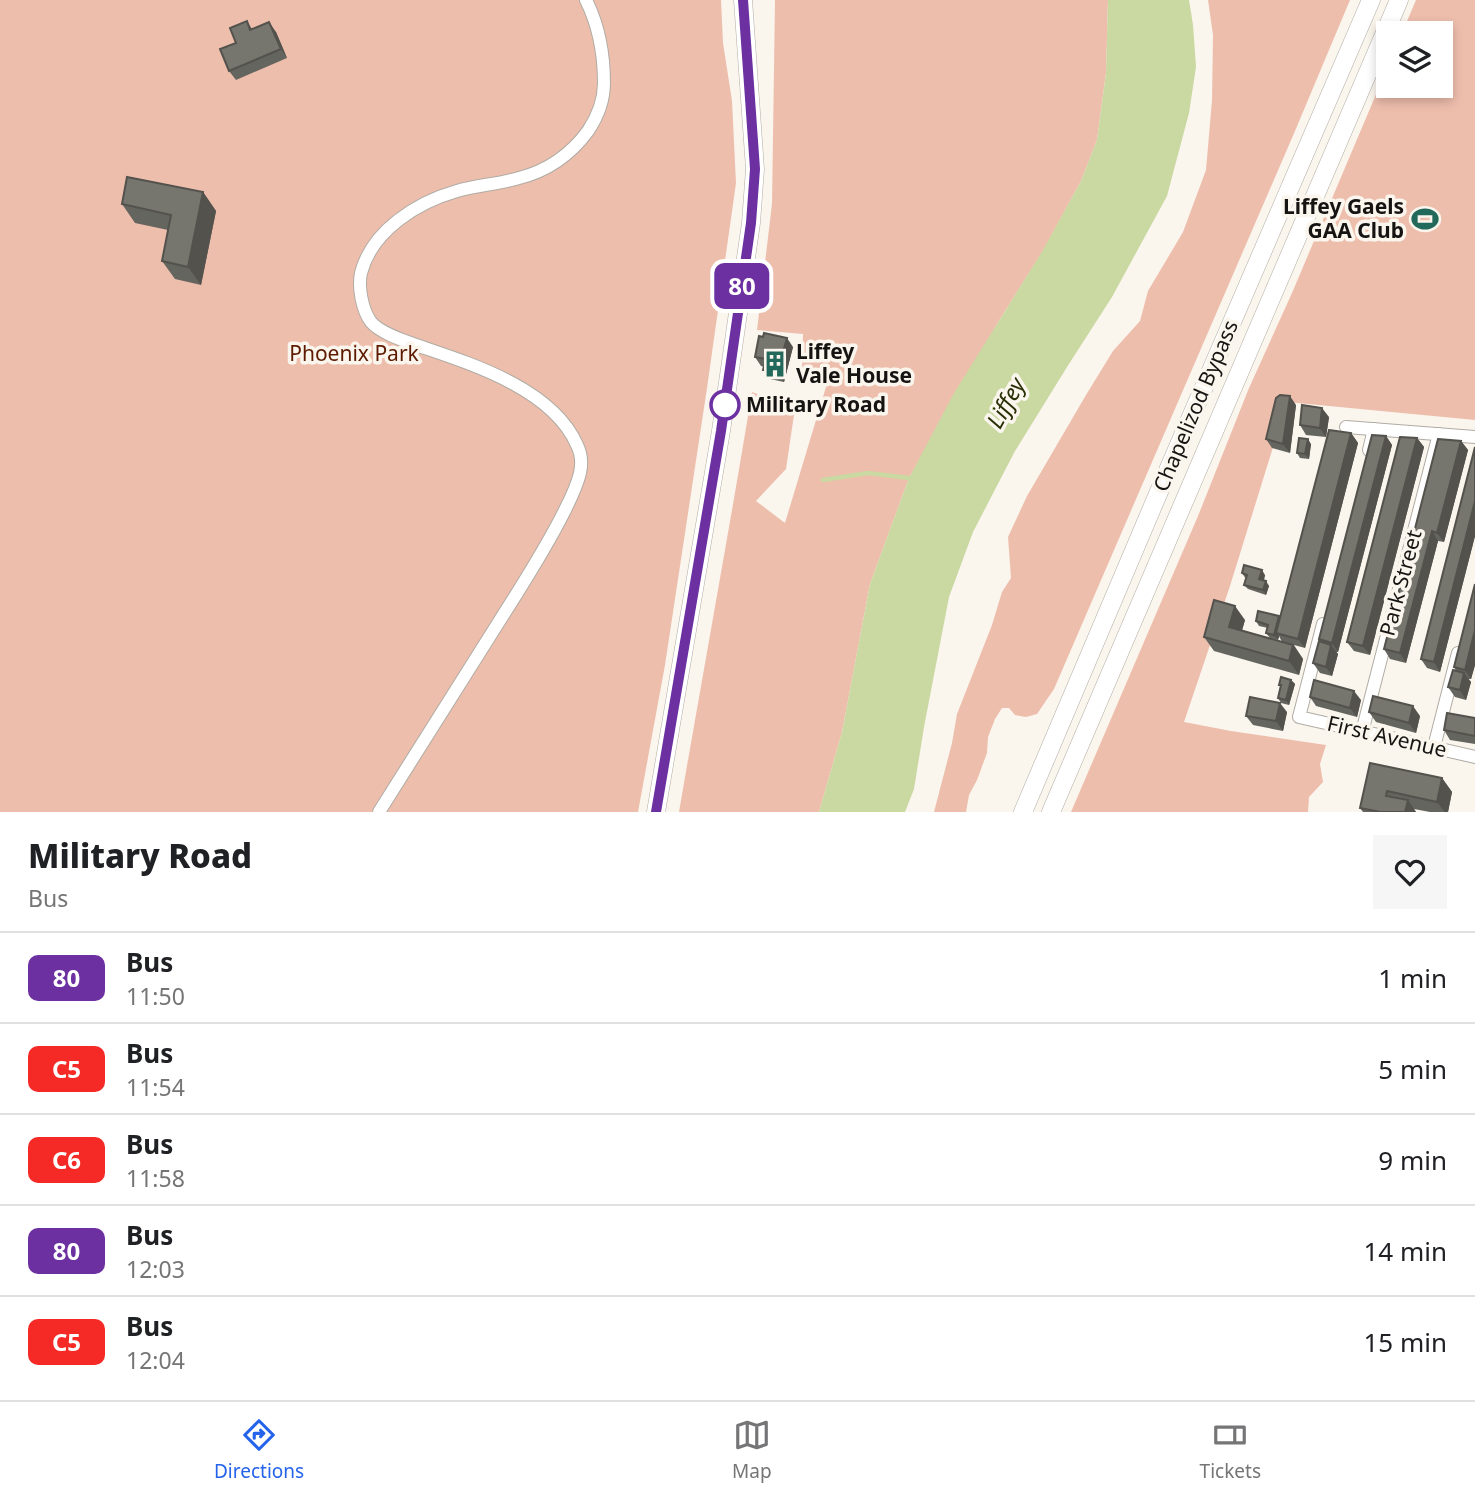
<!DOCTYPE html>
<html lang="en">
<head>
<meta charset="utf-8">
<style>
  :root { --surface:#fff; --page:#f6f6f6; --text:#202124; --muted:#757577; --line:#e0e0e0; --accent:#2563eb }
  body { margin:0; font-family:"Noto Sans",sans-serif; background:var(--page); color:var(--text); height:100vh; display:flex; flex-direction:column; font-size:26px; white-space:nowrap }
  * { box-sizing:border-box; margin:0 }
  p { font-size:23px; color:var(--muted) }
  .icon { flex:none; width:38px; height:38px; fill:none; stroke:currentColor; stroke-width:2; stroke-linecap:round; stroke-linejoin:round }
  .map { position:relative; height:812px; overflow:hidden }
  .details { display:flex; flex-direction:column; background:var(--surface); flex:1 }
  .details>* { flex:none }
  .badge { padding:0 14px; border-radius:10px; font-size:24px; line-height:46px }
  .buttons { position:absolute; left:1376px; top:21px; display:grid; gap:14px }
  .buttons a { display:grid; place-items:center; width:77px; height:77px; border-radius:0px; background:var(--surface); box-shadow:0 4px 10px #0003; font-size:35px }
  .map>.badge { position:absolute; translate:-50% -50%; box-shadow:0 0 0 4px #fff }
  .round { display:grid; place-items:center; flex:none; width:74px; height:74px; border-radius:0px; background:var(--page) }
  .summary { display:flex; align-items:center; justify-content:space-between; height:119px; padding:0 28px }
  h1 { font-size:33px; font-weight:800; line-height:52px }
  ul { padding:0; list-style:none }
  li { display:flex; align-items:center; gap:21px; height:91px; padding:0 28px; border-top:2px solid var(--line) }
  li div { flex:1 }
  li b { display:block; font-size:26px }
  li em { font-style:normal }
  li .badge { min-width:77px; font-weight:700; text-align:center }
  .dock { display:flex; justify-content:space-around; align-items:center; height:98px; border-top:2px solid var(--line); background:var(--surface); font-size:19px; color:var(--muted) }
  .dock a { display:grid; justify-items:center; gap:4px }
  .dock .selected { color:var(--accent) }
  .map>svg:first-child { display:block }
</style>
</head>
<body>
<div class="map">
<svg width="1475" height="812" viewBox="0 0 1475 812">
  <rect width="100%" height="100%" fill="#faf5ed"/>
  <g fill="#eebead">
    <polygon points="0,0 721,0 723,43 732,101 736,183 707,388 665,665 638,812 0,812"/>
    <path d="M775,0H1108L1106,73L1097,140L1081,181L1043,251L1000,319L909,478L870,584L842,732L819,812H679C703,672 729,532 752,392L795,408L786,469L756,501L785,523L829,377L802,370L803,334L757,330L772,204Z"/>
    <polygon points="1208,0 1350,0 1295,131 1054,689 1037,714 1026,717 1015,715 1009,708 1002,708 995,719 988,737 987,753 977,780 969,795 966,812 934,812 952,743 957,714 992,625 1002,592 1011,578 1008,537 1027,496 1086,395 1113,351 1140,321 1148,291 1183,232 1206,170 1212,100 1213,35"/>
    <polygon points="1416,0 1475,0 1475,420 1287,402 1230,586 1184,722 1231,731 1326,745 1320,764 1323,782 1309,797 1308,812 1071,812 1198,516 1249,388 1292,293 1388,66 1388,86 1440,86 1440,33 1402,33"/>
  </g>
  <polygon fill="#cad8a1" points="1108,0 1189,0 1193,25 1196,67 1189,113 1167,196 1112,297 1067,367 1015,451 973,532 949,597 924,727 914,789 905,812 819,812 842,732 870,584 909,478 954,393 1043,250 1081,181 1097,140 1106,73"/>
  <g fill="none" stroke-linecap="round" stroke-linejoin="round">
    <polyline stroke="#cad8a1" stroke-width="4.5" points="823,480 868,473 909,478"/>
    <g stroke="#b0aca4" stroke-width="14">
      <g id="street">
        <polyline points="1346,427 1475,437"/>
        <polyline points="1369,450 1374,429"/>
        <polyline points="1323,624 1299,717 1475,757"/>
        <polyline points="1362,732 1439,434"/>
        <polyline points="1434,747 1458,653"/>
        <path d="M379,812C422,744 465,676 507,609C528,576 548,544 565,510C571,498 577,486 580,473C582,464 581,453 577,445C553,390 475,365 422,347C408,342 381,334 371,322C362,310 358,287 361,273C372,230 418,202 457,191C477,185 499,184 519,178C547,171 571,154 588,131C598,116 604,101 604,83C604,54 599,26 586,0"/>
      </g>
    </g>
    <g stroke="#b0aca4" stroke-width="19">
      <g id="secondary">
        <polyline points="656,812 721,431 751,223 755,169 743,0"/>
        <polyline points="1023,812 1169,468 1371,0"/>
        <polyline points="1051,812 1399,0"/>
      </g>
    </g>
    <use href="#street" stroke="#fff" stroke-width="12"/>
    <use href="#secondary" stroke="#fff" stroke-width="18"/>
  </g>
  <g fill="#65655f">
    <polygon points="247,21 252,29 276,32 287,58 236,80 229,71 236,43"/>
    <polygon points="203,192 216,211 201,285 175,279 162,261 168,230 135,223 122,204"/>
    <polygon points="793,347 784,382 770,379 763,370 764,367 761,366 755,357"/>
    <polygon points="1296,405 1290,453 1272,448 1266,439"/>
    <polygon points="1329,417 1326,437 1306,435 1300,425"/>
    <polygon points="1351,433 1358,443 1305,648 1294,645 1303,659 1299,675 1214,651 1204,637 1245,620 1242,630 1282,642 1279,636 1278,640 1270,638 1266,633 1268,628 1259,626 1256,621 1279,616 1280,617"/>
    <polygon points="1386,436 1392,445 1338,652 1336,652 1338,654 1332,676 1320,673 1313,663 1321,642 1319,639"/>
    <polygon points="1417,438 1424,447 1370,655 1354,651 1347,642"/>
    <polygon points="1461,441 1468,450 1444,542 1438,541 1406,663 1390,659 1384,649"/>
    <polygon points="1311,444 1309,459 1300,458 1297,453"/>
    <polygon points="1475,447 1475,536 1440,672 1427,668 1421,659"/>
    <polygon points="1242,573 1265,575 1264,580 1269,586 1266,595 1248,589 1244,585 1246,579"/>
    <polygon points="1475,584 1475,665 1471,679 1468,679 1471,682 1466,700 1455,697 1448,687 1456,671 1454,667"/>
    <polygon points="1291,680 1295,684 1289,705 1281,703 1278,698 1281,687 1279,685"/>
    <polygon points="1310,697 1361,700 1357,717 1316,706"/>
    <polygon points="1287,712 1283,731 1253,725 1246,716"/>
    <polygon points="1369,712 1420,716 1416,733 1376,722"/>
    <polygon points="1475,718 1475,744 1450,740 1444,730"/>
    <polygon points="1370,763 1442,778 1452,792 1448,812 1430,812 1414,809 1416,812 1363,812 1360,808"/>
  </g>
  <g fill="#53524d">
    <polygon points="269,22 276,32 287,58 281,49"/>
    <polygon points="203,192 216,211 201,285 188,267"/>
    <polygon points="787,338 793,347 784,382 777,373"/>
    <polygon points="1290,396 1296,405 1290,453 1283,444"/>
    <polygon points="1322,408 1329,417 1326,437 1320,428"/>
    <polygon points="1351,433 1358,443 1305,648 1298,639"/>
    <polygon points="1386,436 1392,445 1338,652 1332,643"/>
    <polygon points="1417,438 1424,447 1370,655 1363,646"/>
    <polygon points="1308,439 1311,444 1309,459 1305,454"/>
    <polygon points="1461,441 1468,450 1444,542 1437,533"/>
    <polygon points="1475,501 1475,536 1440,672 1434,662"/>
    <polygon points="1432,531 1438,541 1406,663 1400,653"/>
    <polygon points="1262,570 1265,575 1263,583 1259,579"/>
    <polygon points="1266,581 1269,586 1266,595 1263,590"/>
    <polygon points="1235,606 1245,620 1239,641 1229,627"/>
    <polygon points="1279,616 1283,621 1276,633 1279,636 1278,640 1274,635"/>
    <polygon points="1475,630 1475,665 1471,679 1465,670"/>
    <polygon points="1293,645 1303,659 1299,675 1289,661"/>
    <polygon points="1331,645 1338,654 1332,676 1326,667"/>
    <polygon points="1464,673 1471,682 1466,700 1460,690"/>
    <polygon points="1291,680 1295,684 1289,705 1286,700"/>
    <polygon points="1354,691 1361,700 1357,717 1350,708"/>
    <polygon points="1280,703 1287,712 1283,731 1276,721"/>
    <polygon points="1413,706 1420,716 1416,733 1409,723"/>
    <polygon points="1442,778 1452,792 1448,812 1445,812 1437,802"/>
    <polygon points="1408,800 1416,812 1405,812"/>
  </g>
  <g fill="#76756e" stroke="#53524d" stroke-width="2">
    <polygon points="247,21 250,30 269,22 281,49 229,71 220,49 236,43 230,28"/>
    <polygon points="127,177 203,192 188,267 162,261 171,215 122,204"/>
    <polygon points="764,333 787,338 777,373 763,370 766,359 755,357 759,336 763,337"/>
    <polygon points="1280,395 1290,396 1283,444 1266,439 1276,398"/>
    <polygon points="1302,405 1322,408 1320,428 1300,425"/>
    <polygon points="1329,430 1351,433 1298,639 1276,633"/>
    <polygon points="1372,435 1386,436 1332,643 1319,639"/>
    <polygon points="1400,437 1417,438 1363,646 1347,642"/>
    <polygon points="1299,438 1308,439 1305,454 1297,453"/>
    <polygon points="1438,439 1461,441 1437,533 1432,531 1400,653 1384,649"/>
    <polygon points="1475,447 1475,501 1434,662 1421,659"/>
    <polygon points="1244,565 1262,570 1259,579 1266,581 1263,590 1244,585 1247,575 1242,573"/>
    <polygon points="1475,584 1475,630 1465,670 1454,667"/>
    <polygon points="1214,600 1235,606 1229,627 1293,645 1289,661 1204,637"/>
    <polygon points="1258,611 1279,616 1274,635 1266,633 1268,625 1256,621"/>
    <polygon points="1319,641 1331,645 1326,667 1313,663"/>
    <polygon points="1453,670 1464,673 1460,690 1448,687"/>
    <polygon points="1281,677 1291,680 1286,700 1278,698 1281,685 1279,685"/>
    <polygon points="1314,680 1354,691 1350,708 1310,697"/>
    <polygon points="1373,696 1413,706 1409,723 1369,712"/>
    <polygon points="1250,697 1280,703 1276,721 1246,716"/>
    <polygon points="1447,713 1475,718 1475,736 1444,730"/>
    <polygon points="1370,763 1442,778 1437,802 1387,791 1386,796 1408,800 1405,812 1380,812 1360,808"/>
  </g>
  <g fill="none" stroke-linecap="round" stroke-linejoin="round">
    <g stroke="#fff" stroke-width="16">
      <polyline id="line" points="656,812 721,431 751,223 755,169 743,0"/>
    </g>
    <use href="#line" stroke="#6c30a1" stroke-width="10"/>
  </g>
  <defs>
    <g id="stadium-bare" transform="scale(2.1)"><path d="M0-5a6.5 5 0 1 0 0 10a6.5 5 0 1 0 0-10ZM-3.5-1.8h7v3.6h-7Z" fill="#22685b" stroke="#faf5ed" stroke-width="2.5" paint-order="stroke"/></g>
    <g id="building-bare" transform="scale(2.1)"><path d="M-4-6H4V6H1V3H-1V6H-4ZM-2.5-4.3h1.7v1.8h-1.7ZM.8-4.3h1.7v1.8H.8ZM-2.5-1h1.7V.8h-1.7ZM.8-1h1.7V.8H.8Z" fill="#22685b" stroke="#faf5ed" stroke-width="2.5" paint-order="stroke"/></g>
  </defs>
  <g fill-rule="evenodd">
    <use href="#stadium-bare" x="1425" y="219"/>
    <use href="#building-bare" x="775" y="364"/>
  </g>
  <circle fill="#fff" stroke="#6c30a1" stroke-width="3.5" cx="725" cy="405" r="14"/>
  <g text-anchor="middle" stroke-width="7" stroke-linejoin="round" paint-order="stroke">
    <g font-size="21" font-weight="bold" fill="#161412" stroke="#faf5ed" text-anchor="end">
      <text x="1404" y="214">Liffey Gaels<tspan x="1404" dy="24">GAA Club</tspan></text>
      <text x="796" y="359" text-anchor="start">Liffey<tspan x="796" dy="24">Vale House</tspan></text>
    </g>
    <g font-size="21" fill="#5d1a00" stroke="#faf5ed">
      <text x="354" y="361">Phoenix Park</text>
    </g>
    <g font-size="21" font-weight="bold" fill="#161412" stroke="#faf5ed" text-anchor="start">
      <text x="746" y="412">Military Road</text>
    </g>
    <g font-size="21" fill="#161412" stroke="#faf5ed">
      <text transform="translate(1196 406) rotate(-67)" y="7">Chapelizod Bypass</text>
      <text transform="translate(1401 583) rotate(-75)" y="7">Park Street</text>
      <text transform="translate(1387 737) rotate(13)" y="7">First Avenue</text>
    </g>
    <g font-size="23" font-style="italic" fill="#293006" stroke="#faf5ed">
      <text transform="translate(1006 403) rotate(-61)" y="8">Liffey</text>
    </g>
  </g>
</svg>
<div class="buttons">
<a><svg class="icon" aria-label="layers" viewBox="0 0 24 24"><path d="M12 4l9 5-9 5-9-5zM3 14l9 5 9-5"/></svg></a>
</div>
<b class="badge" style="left:742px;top:286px;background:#6c30a1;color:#fff">80</b>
</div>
<section class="details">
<div class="summary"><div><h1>Military Road</h1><p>Bus</p></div><a class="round"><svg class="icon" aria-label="heart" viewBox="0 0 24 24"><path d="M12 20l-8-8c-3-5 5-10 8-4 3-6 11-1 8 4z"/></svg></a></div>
<ul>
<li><span class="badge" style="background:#6c30a1;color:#fff">80</span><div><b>Bus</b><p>11:50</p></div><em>1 min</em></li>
<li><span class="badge" style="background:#f52a26;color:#fff">C5</span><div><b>Bus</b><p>11:54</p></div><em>5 min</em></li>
<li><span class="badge" style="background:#f52a26;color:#fff">C6</span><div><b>Bus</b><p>11:58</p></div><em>9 min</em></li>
<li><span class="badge" style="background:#6c30a1;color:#fff">80</span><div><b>Bus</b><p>12:03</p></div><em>14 min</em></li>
<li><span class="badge" style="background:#f52a26;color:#fff">C5</span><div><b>Bus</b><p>12:04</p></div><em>15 min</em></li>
</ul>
</section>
<nav class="dock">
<a class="selected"><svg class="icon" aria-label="directions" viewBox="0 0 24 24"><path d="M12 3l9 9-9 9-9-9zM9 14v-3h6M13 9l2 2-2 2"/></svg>Directions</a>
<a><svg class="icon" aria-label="map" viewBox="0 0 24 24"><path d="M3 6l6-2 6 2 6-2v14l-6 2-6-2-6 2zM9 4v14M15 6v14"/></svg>Map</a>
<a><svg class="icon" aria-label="tickets" viewBox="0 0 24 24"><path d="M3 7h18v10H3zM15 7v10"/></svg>Tickets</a>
</nav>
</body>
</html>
